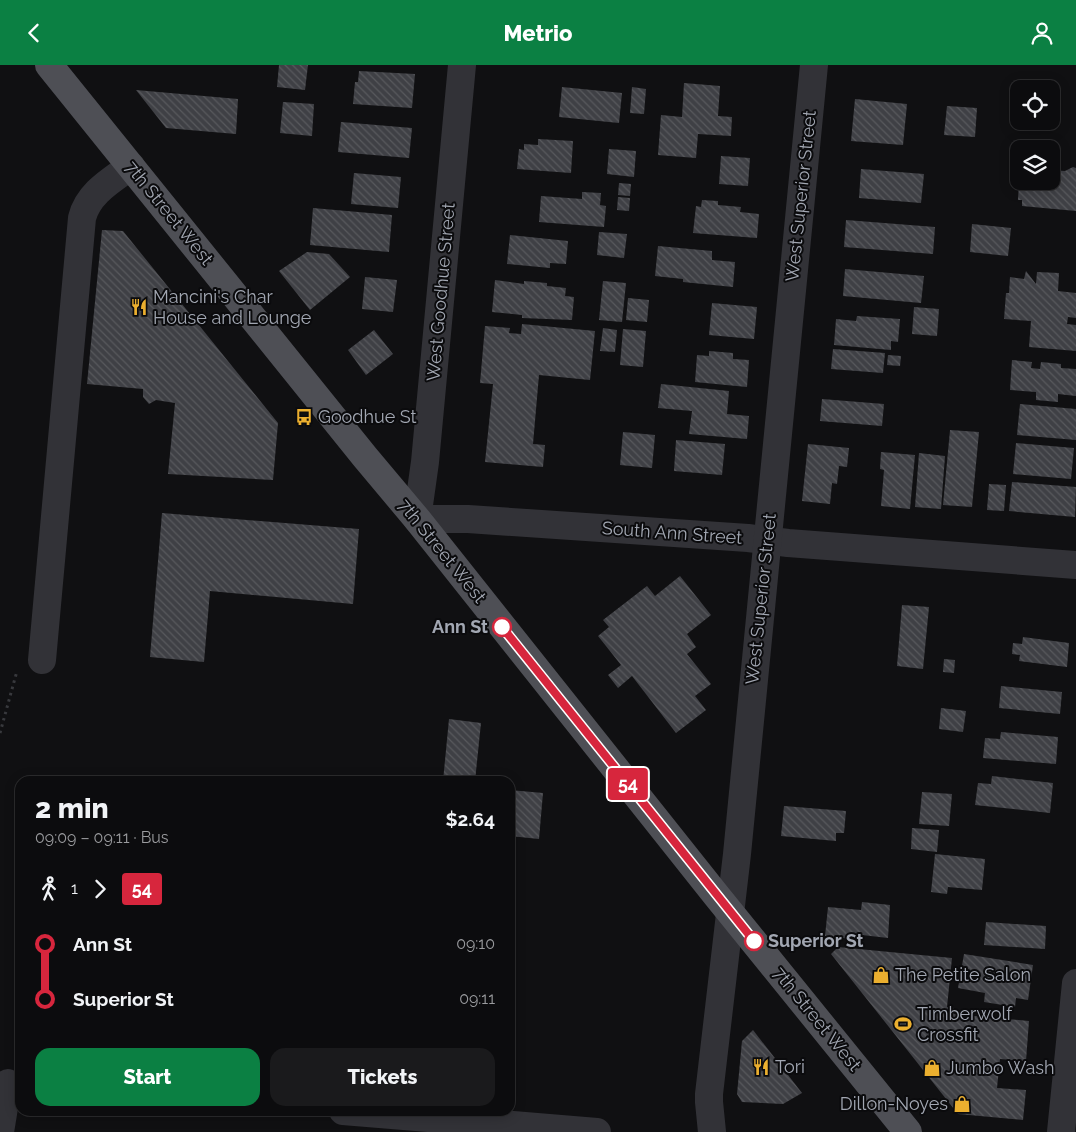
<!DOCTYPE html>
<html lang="en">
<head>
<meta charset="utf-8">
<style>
  :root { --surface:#0c0c0e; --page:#1a1a1c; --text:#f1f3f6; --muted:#9a9b9e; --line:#2c2c2e; --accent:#0b8043 }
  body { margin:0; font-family:Raleway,sans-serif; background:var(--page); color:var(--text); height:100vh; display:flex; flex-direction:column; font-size:19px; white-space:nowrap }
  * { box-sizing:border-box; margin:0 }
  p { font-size:16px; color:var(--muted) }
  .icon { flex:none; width:28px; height:28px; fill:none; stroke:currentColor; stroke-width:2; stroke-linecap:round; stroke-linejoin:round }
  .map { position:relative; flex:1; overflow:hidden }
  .drawer { position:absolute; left:15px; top:711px; width:500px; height:340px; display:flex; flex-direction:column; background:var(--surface); border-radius:15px; box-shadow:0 2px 12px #0003,0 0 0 1px var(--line) }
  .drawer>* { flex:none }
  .badge { padding:0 10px; border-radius:4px; font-size:18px; line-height:32px }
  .tools { position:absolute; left:1010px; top:15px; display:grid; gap:10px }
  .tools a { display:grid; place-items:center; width:50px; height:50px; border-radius:10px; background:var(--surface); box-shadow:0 2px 12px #0003,0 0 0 1px var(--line); font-size:25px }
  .map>.badge { position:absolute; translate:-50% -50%; box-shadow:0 0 0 2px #fff }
  .legs { display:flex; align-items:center; gap:8px; height:55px; padding:0 20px; font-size:16px }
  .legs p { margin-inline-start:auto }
  .overview { display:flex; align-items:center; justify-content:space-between; height:85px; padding:0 20px }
  h1 { font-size:28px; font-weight:800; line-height:38px }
  .primary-button { display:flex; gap:10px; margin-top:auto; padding:10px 20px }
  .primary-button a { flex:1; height:58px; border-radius:15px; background:var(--accent); color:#fff; font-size:20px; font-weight:800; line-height:58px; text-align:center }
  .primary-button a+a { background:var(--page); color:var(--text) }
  ul { padding:0 20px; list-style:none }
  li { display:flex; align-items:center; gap:18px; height:55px; font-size:19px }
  li i { display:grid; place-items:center; width:8px; height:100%; margin:0 6px; background:currentColor }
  li i::after { content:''; width:12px; height:12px; margin:-6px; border:4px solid; border-radius:50%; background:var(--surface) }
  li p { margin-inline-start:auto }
  li:first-child i { background:linear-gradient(#0000 50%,currentColor 0) }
  li:last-child i { background:linear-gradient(currentColor 50%,#0000 0) }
  header { display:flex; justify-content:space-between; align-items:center; height:65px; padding:0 20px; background:var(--accent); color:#fff; font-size:22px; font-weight:800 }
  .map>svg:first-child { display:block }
</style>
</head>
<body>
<header><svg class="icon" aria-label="back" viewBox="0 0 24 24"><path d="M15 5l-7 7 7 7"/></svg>Metrio<svg class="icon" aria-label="person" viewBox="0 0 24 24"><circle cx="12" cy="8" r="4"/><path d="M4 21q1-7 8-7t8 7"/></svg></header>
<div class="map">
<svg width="1076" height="1067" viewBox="0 0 1076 1067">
  <defs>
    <pattern id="building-back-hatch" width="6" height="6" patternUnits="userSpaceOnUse" patternTransform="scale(1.25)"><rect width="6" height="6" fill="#3f4045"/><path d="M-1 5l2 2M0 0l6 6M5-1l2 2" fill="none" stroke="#58595d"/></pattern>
  </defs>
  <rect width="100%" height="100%" fill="#101012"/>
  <g fill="url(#building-back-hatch)">
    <polygon points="279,0 308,0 305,25 277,22"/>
    <polygon points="359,6 415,9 412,43 353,39 355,17 358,17"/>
    <polygon points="684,18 720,21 718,51 732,52 731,71 698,69 696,93 658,90 661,50 682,52"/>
    <polygon points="562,22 622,28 619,58 559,52"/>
    <polygon points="632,22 646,24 644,49 630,48"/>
    <polygon points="136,25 238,34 236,69 166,63"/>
    <polygon points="855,34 907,39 903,80 851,76"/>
    <polygon points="283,37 314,39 312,71 280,68"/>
    <polygon points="947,41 977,43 975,72 944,70"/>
    <polygon points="341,57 412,63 409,93 338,87"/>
    <polygon points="538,74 573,76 571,108 517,104 519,84 524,85 524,79 538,80"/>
    <polygon points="609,84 636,86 634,112 607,109"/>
    <polygon points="721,91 750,93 748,121 719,119"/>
    <polygon points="1073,102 1076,103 1076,146 1022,141 1022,135 1018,135 1019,116 1051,116 1051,105 1065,106"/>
    <polygon points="861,104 924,109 921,138 859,133"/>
    <polygon points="354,108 401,112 398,143 351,139"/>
    <polygon points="619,118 631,119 630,131 618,130"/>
    <polygon points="582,127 601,128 600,140 606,141 604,162 539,157 541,131 582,134"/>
    <polygon points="618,132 630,133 629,146 617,145"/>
    <polygon points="702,135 718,136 718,140 741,142 740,147 759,149 757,173 693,168 696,141 701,142"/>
    <polygon points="313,143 392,150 389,187 310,180"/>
    <polygon points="846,155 935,162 933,189 844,182"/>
    <polygon points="972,159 1011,163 1008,191 970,187"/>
    <polygon points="102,165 123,166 278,358 273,415 168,409 175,338 156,335 149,339 143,332 143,324 87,319"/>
    <polygon points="599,167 627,169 624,193 597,190"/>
    <polygon points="510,170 568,176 566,199 550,198 550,203 507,199"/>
    <polygon points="658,181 712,186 712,195 735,197 733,222 683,217 683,214 655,211"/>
    <polygon points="307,187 329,189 350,212 310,245 279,206"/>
    <polygon points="845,204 924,211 921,238 843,231"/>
    <polygon points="1026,206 1036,219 1037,207 1059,208 1058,226 1076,228 1076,253 1068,252 1067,259 1076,260 1076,286 1029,282 1031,256 1004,254 1006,228 1009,228 1010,212 1024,214"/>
    <polygon points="365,212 397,215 393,247 362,244"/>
    <polygon points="495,215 524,219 524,216 547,218 547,221 566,223 565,231 574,232 572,255 522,253 522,250 492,247"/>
    <polygon points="603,216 626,218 622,257 599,255"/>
    <polygon points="628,233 649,235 647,257 626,255"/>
    <polygon points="712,238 757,242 754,274 709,270"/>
    <polygon points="914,242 939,244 937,271 912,269"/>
    <polygon points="857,251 900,254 898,277 891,276 891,285 834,280 836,254 856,256"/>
    <polygon points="522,259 595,266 590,315 539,310 533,379 545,380 543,402 485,397 493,319 480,318 485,261 510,263 509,268 521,269"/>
    <polygon points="603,263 617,265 615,287 600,286"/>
    <polygon points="623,264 646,266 643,302 620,300"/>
    <polygon points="374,265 393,289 366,310 348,285"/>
    <polygon points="833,284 885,288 883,308 831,304"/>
    <polygon points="709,286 733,288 733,294 749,295 747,322 695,317 697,290 709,291"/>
    <polygon points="888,290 901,291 900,301 887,300"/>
    <polygon points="1012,295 1032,297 1031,303 1040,304 1041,297 1061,299 1061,303 1076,304 1076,331 1058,329 1058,337 1036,335 1036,327 1010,325"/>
    <polygon points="661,319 729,326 727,349 749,351 747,374 689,369 692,346 658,343"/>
    <polygon points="822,334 884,339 882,361 820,356"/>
    <polygon points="1020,339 1076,344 1076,375 1017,370"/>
    <polygon points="950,365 979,367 972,442 943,440"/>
    <polygon points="623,367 655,370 652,403 620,400"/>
    <polygon points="676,375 725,379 722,410 674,406"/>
    <polygon points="1016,378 1074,383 1071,414 1013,409"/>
    <polygon points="808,379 849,383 847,402 839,401 837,419 832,418 830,439 802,436"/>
    <polygon points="881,387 915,390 910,444 881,441 884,405 880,404"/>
    <polygon points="919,388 945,391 941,444 915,442"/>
    <polygon points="1012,417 1076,422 1075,452 1009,446"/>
    <polygon points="989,419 1006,420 1004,446 987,445"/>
    <polygon points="162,448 359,464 353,539 210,526 204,597 150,592"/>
    <polygon points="680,511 711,550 687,569 696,582 687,589 711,619 695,631 706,645 676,668 632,611 618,623 608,610 621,600 598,571 609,562 603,555 647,521 655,531"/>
    <polygon points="902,540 929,542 923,604 897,601"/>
    <polygon points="1023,572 1069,578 1067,602 1019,596 1020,590 1012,589 1013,578 1022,579"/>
    <polygon points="944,594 955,595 954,608 943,607"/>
    <polygon points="1001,621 1062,627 1060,649 999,643"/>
    <polygon points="941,643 966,646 963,667 939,664"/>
    <polygon points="449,654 481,658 475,716 443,716"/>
    <polygon points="1001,667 1058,672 1056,699 983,693 985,673 1000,674"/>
    <polygon points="992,711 1053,718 1050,748 975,740 978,718 991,719"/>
    <polygon points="510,725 543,728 539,774 510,771"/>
    <polygon points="922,727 952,729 949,761 919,759"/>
    <polygon points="784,741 846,746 844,768 836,768 836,776 781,771"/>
    <polygon points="912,763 939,765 937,787 911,784"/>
    <polygon points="935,789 985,794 982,825 948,822 947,829 931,827"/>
    <polygon points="862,837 890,840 888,873 862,870 861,875 825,871 828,842 861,845"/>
    <polygon points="986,857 1046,861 1045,884 984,880"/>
    <polygon points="838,882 952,893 947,942 954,943 954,949 1029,956 1026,996 1000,994 997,1023 1026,1025 1023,1055 958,1049 831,889"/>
    <polygon points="964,889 1033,900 1028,935 1016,933 1015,942 984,937 985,928 958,923"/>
    <polygon points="753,965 802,1028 783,1039 742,1037 737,1029 742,976"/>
  </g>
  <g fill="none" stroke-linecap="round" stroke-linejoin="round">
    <polyline stroke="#38393d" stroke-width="3" stroke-dasharray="2.5 4" stroke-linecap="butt" points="0,668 17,606"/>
    <g stroke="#323237" stroke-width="28">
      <polyline points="462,0 425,397 417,454 468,454 748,473 788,478 1076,500"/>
      <path d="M42,595L82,153C88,128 112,115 131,101"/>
      <polyline points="343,1046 597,1067"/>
      <polyline points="0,1067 8,1018"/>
      <polyline points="712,1067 709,1037 709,1029 737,789 814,0"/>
      <polyline points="1061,1067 1076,918"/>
    </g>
    <polyline stroke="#4e4f55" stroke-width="28" points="49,0 365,392 417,454 716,830 908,1067"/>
  </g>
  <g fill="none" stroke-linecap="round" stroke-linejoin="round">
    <g stroke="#fff" stroke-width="11">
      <polyline id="line-1" points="502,562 754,876"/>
    </g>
    <use href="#line-1" stroke="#d7263d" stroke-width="8"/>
  </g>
  <defs>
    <g id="restaurant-bare" transform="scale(1.35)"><path d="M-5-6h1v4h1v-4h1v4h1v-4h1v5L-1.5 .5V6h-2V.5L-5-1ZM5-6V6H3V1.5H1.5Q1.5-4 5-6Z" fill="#ebaf2f" stroke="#0b0b0d" stroke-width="2.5" paint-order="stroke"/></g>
    <g id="bus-bare" transform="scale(1.35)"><path d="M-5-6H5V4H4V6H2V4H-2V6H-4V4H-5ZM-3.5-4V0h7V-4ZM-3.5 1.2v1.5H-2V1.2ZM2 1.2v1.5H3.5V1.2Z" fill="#ebaf2f" stroke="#0b0b0d" stroke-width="2.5" paint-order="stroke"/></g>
    <g id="shop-bare" transform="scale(1.35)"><path d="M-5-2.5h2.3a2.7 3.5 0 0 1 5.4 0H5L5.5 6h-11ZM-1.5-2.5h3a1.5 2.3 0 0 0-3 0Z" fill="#ebaf2f" stroke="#0b0b0d" stroke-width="2.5" paint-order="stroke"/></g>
    <g id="stadium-bare" transform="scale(1.35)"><path d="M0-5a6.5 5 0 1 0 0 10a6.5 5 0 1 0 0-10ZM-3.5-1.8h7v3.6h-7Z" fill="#ebaf2f" stroke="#0b0b0d" stroke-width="2.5" paint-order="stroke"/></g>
  </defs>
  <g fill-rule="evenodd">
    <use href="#restaurant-bare" x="139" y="242"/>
    <use href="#bus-bare" x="304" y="352"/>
    <use href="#shop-bare" x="881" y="910"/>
    <use href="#stadium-bare" x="903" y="959"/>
    <use href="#restaurant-bare" x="761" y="1002"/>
    <use href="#shop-bare" x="932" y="1003"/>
    <use href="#shop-bare" x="962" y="1039"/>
  </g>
  <g fill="#fff" stroke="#d7263d" stroke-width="2.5">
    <circle cx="502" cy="562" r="9"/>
    <circle cx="754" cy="876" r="9"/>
  </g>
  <g text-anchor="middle" stroke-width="4" stroke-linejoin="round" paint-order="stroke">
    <g font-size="18" fill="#a2a7b2" stroke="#0b0b0d">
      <text transform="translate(801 131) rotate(-84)" y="6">West Superior Street</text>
      <text transform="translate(169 148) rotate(51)" y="6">7th Street West</text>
      <text transform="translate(441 227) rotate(-85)" y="6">West Goodhue Street</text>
      <text transform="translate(672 468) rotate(4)" y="6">South Ann Street</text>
      <text transform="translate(442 486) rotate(51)" y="6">7th Street West</text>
      <text transform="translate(761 534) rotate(-84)" y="6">West Superior Street</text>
      <text transform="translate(817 954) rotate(51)" y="6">7th Street West</text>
    </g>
    <g font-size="18" fill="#a2a7b2" stroke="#0b0b0d" text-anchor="start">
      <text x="153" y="238">Mancini's Char<tspan x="153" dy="21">House and Lounge</tspan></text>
      <text x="318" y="358">Goodhue St</text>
      <text x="895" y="916">The Petite Salon</text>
      <text x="917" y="955">Timberwolf<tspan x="917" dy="21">Crossfit</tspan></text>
      <text x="775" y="1008">Tori</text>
      <text x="946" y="1009">Jumbo Wash</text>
      <text x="948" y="1045" text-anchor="end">Dillon-Noyes</text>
    </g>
    <g font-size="18" font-weight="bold" fill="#a2a7b2" stroke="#0b0b0d" text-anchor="end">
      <text x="488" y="568">Ann St</text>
      <text x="768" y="882" text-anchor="start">Superior St</text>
    </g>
  </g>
</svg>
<div class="tools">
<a><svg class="icon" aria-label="locate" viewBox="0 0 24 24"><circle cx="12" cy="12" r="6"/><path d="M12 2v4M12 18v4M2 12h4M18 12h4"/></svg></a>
<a><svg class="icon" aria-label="layers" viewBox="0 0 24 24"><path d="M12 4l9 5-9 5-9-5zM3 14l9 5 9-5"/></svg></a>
</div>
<b class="badge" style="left:628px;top:719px;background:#d7263d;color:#fff">54</b>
<section class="drawer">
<div class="overview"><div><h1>2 min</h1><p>09:09 – 09:11 · Bus</p></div><b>$2.64</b></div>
<div class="legs"><svg class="icon" aria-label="walk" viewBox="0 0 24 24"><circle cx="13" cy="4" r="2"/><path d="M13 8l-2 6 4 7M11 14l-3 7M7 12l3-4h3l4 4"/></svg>1<svg class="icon" aria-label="forward" viewBox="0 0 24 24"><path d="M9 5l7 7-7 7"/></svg><b class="badge" style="background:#d7263d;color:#fff">54</b></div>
<ul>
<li><i style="color:#d7263d"></i><b>Ann St</b><p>09:10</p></li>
<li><i style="color:#d7263d"></i><b>Superior St</b><p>09:11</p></li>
</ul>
<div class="primary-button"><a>Start</a><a>Tickets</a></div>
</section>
</div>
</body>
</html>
